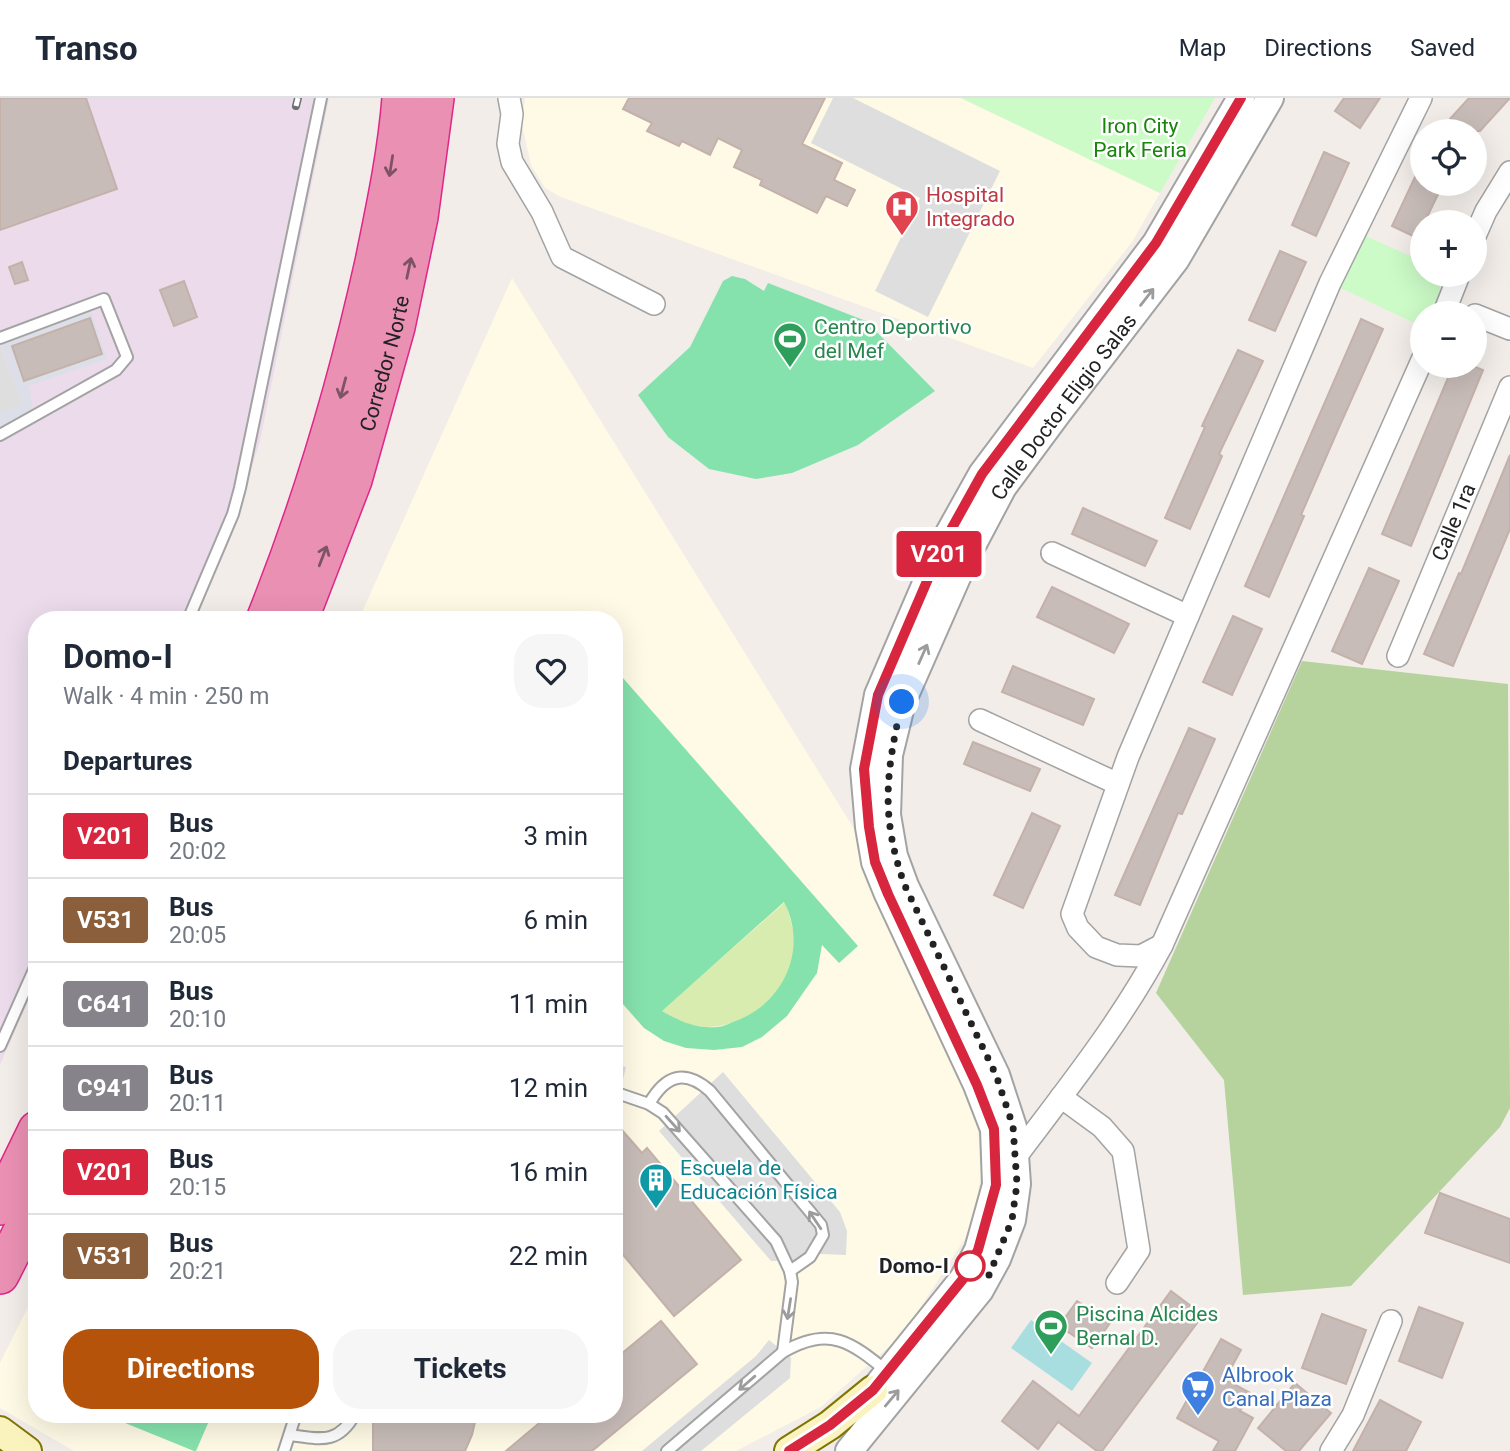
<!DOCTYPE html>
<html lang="en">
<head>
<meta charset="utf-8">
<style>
  :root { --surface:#fff; --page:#f6f6f7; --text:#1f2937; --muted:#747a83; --line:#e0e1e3; --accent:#b45309 }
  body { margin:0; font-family:Roboto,sans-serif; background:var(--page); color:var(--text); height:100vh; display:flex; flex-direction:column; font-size:26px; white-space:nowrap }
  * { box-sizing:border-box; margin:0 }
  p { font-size:23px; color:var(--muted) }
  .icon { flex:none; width:38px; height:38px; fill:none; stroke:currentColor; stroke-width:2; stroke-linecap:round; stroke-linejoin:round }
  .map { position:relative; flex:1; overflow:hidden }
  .details { position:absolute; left:28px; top:513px; width:595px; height:812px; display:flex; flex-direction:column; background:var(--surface); border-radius:28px; box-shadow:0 7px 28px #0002 }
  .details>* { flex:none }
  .badge { padding:0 14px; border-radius:5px; font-size:24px; line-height:46px }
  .controls { position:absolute; left:1410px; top:21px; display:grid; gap:14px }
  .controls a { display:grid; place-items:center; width:77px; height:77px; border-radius:50%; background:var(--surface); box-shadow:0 7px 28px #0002; font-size:35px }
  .you { position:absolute; width:35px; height:35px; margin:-18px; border:5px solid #fff; border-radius:50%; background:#1a73e8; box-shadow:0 0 0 10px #1a73e833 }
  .map>.badge { position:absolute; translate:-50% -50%; box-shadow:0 0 0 4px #fff }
  h2 { padding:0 35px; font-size:26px; line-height:63px }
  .round { display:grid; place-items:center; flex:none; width:74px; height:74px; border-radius:28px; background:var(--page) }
  .head { display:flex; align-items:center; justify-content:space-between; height:119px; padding:0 35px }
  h1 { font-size:33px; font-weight:700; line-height:52px }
  .action { display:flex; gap:14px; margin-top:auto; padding:14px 35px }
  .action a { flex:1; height:80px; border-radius:28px; background:var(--accent); color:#fff; font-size:28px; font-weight:700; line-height:80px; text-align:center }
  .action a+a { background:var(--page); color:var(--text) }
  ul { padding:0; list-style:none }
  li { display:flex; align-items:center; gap:21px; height:84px; padding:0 35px; border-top:2px solid var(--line) }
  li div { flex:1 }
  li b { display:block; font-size:26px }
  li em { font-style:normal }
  li .badge { min-width:77px; font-weight:700; text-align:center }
  header { display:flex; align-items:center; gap:42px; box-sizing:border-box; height:98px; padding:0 35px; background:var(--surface); border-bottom:2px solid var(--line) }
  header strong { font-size:33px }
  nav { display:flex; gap:38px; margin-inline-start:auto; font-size:24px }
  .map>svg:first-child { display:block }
</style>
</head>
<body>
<header>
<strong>Transo</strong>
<nav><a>Map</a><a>Directions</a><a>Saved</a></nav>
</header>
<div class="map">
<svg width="1510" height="1353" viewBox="0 0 1510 1353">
  <rect width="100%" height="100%" fill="#f2ede9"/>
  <polygon fill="#ebdbeb" points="0,0 329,0 260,343 229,444 195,521 37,522 37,883 0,967"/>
  <g fill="#fffae5">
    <polygon points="525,0 961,0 1160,95 1132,144 1033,270 561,99 545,90 531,67 522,27"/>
    <polygon points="512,180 856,734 896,849 966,988 978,1032 981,1078 971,1131 904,1235 821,1309 736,1353 74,1353 0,1310 0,1265 37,1191 37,1316 614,1316 614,522 359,521"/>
  </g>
  <path fill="#d8ecaf" d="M785,804C790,820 797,839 794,856C785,902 737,938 690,927C680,925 670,918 661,913Z"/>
  <polygon fill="#b6d29d" points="1302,563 1508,586 1510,1010 1500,1029 1351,1188 1243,1197 1224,982 1156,895"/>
  <g fill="#ccfbc7">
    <polygon points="961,0 1215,0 1160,95"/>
    <polygon points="1355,133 1423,164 1423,177 1452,177 1443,215 1423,215 1423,229 1330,185"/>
  </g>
  <g fill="#86e2ad" fill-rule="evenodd">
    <polygon points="732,178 745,181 764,193 768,185 866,223 935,293 858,347 792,375 756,381 709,371 668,339 638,297 690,249 723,183"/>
    <path d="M614,574L623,580L858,848L839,865L822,847L817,875L787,918L762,939L742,949L714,952L686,950L664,943L644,930L614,896ZM784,804C809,852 783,907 733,924C728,926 722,929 717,929C696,931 679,923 662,913Z"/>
    <polygon points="103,1316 212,1316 196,1353 194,1353"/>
  </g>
  <g fill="#dedede">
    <polygon points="833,0 853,0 1000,73 928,219 875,193 920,100 811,45"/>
    <polygon points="0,247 22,307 0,315"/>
    <polygon points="614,967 626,969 617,1006 614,1006"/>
    <polygon points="723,974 840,1114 847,1133 846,1157 820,1156 798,1163 771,1163 659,1033"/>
    <polygon points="769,1242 791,1260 790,1280 701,1353 642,1353 756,1258"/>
  </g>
  <polygon fill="#dddfe8" points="90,210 107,261 29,288 32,304 31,311 0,330 0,315 22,307 0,243"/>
  <polygon fill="#a9dee0" points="1031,1222 1092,1265 1072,1293 1011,1250"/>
  <g fill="#c7bcb8" stroke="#c4b1aa" stroke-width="2">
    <polygon points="0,0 86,0 117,91 0,132"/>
    <polygon points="629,0 825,0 802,46 842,65 834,82 855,92 847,108 826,98 817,115 760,87 762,82 734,69 742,52 718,40 710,57 682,43 679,48 647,33 652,25 623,11"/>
    <polygon points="1344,0 1380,0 1360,30 1335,13"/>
    <polygon points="1469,0 1510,0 1480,33 1439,33"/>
    <polygon points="1324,54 1349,65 1316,138 1292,127"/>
    <polygon points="1423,62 1423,86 1443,86 1417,140 1392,128"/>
    <polygon points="1280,153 1306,164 1275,233 1249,222"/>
    <polygon points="22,164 28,182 15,186 9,169"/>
    <polygon points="184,183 197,219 174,228 160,192"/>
    <polygon points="90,220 102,256 24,283 12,248"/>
    <polygon points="1361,221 1383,231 1340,327 1301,417 1304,418 1269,499 1245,488"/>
    <polygon points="1238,252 1263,263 1219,356 1222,358 1190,431 1165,420 1205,329 1202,328"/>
    <polygon points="1453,268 1473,268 1483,272 1411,448 1382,436"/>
    <polygon points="1510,357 1510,431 1453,568 1424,556 1459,475 1461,476"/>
    <polygon points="1083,410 1157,443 1145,468 1072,436"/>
    <polygon points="1369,470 1399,483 1362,566 1332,553"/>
    <polygon points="1052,489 1129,526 1114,555 1037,519"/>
    <polygon points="1233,518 1262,531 1232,597 1203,584"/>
    <polygon points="1013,568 1094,601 1083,627 1002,594"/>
    <polygon points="1189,630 1215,641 1182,716 1178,715 1140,807 1115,797"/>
    <polygon points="973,644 1040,671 1030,693 964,666"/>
    <polygon points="1032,715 1060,728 1023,810 994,797"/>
    <polygon points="614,1023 642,1055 647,1050 741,1162 674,1218 614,1146"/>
    <polygon points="1440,1095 1510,1121 1510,1165 1425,1135"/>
    <polygon points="1171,1193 1203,1217 1102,1353 1097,1353 1058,1324 1038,1351 1002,1323 1033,1283 1079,1318"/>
    <polygon points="1077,1203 1110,1225 1092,1250 1059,1228"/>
    <polygon points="1419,1209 1463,1225 1442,1280 1399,1263"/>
    <polygon points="1322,1216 1366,1232 1346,1286 1302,1270"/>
    <polygon points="661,1223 697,1266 592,1353 506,1353 550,1316 614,1316 614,1262"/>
    <polygon points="1221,1241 1241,1252 1225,1281 1250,1295 1240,1313 1253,1320 1235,1353 1213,1353 1219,1343 1177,1320"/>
    <polygon points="1295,1285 1331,1315 1299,1353 1286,1353 1258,1330"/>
    <polygon points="1380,1302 1421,1324 1406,1353 1353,1353"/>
    <polygon points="373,1316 472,1316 475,1324 472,1337 465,1353 373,1353"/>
  </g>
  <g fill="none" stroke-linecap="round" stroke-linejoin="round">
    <g stroke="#a3a3a3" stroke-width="14">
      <g id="service">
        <polyline points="0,240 104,201 127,259 116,272 0,337"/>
        <polyline points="188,522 233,416 240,390 321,0"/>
        <polyline points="0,948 37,865"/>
        <polyline points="614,994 649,1006 663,1015 776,1143 790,1173 792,1184 783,1254"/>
        <path d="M649,1006C665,978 684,970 710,993L821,1127L823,1137L810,1159L790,1173"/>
        <path d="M290,1337C320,1341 338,1347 355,1316"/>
        <polyline points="284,1353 296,1316"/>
        <path d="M667,1353L783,1254C830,1227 851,1244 889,1275"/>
      </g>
    </g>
    <g stroke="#a3a3a3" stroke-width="24">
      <g id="minor">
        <polyline points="509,0 512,16 508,46 512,64 542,114 562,159 654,206"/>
        <polyline points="1475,138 1486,113 1510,74"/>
        <polyline points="1444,215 1459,177"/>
        <polyline points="1475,217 1510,231"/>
        <polyline points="1052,455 1188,518"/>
        <path id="s1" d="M1398,558L1510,289"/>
        <polyline points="980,622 1118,686"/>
        <polyline points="1162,847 1141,858 1117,857 1096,849 1078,830 1072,816 1128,659 1330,185 1421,0"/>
        <polyline points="1061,999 1102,1029 1123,1053 1139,1152 1117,1185"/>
        <path d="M1015,1060C1067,991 1121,924 1162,847L1423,260"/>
        <polyline points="1331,1353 1353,1317 1391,1223"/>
      </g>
    </g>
    <g stroke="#a3a3a3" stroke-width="30">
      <g id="tertiary">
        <polyline points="861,1308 963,1181 978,1152 996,1087 994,1031 977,987 888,796 875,764 869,729 864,671 878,597 943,446 982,376 1156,145 1241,0"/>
        <path id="s2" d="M849,1353L980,1192L997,1161L1012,1122L1017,1086L1013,1029L996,977L905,788L894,758L887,717L889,657L902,604L965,461L1003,389L1057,316L1176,161L1270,0"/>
      </g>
    </g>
    <g stroke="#7f7503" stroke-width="32">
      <g id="secondary">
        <polyline points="0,1333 27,1353"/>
        <polyline points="789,1353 830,1327 873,1292"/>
      </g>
    </g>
    <g stroke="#df2689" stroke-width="40">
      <g id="motorway">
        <path d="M265,522C312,405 347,286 374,164C385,110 397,54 401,0"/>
        <path id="s3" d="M299,522L353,382L396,229L419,119L435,0"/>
        <polyline points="0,1108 37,1032"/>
        <polyline points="0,1177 37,1104"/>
      </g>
    </g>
    <use href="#service" stroke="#fff" stroke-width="10"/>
    <use href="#minor" stroke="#fff" stroke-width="21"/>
    <use href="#tertiary" stroke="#fff" stroke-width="26"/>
    <use href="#secondary" stroke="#fbf3be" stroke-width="28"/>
    <use href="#motorway" stroke="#ea90b2" stroke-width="37"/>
    <g stroke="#707070" stroke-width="8">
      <polyline id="rail" points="296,8 298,0"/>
    </g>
    <use href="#rail" stroke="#fff" stroke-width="5" stroke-dasharray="16" stroke-linecap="butt"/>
  </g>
  <defs><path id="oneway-shaft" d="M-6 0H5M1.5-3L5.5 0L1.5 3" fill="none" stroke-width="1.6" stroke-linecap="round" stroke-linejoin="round" transform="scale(1.75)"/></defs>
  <g stroke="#7c5463">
    <use href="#oneway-shaft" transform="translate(391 68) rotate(99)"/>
    <use href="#oneway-shaft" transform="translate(409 170) rotate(-78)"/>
    <use href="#oneway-shaft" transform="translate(343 290) rotate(105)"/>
    <use href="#oneway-shaft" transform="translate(323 458) rotate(-69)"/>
  </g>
  <g stroke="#9c9c9c">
    <use href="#oneway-shaft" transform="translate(1147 199) rotate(-52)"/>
    <use href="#oneway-shaft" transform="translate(923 556) rotate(-66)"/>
    <use href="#oneway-shaft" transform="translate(673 1026) rotate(48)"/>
    <use href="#oneway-shaft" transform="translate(815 1122) rotate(-124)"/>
    <use href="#oneway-shaft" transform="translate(789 1211) rotate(99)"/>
    <use href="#oneway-shaft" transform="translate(747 1285) rotate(139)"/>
    <use href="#oneway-shaft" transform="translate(892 1300) rotate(-50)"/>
  </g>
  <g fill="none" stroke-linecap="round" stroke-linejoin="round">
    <g stroke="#fff" stroke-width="16">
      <polyline id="line" points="789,1353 830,1327 873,1292 963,1181 978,1152 996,1087 994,1031 977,987 888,796 875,764 869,729 864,671 878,597 943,446 982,376 1156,145 1241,0"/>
    </g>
    <use href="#line" stroke="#d7263d" stroke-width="10"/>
    <path stroke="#222" stroke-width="7" stroke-dasharray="0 12.6" d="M902,604C886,674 880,719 905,788L996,977L1013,1028L1017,1086L1012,1122L989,1177L970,1168"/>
  </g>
  <defs>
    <g id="hospital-pin" transform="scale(1.75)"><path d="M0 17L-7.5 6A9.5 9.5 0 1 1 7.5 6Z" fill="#e0444e" stroke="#fff"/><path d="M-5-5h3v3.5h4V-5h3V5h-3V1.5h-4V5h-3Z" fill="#fff"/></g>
    <g id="stadium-pin" transform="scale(1.75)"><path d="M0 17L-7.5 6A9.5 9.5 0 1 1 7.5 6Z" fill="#2e9e5b" stroke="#fff"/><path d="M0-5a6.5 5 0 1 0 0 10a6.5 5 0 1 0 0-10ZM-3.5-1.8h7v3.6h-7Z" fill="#fff"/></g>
    <g id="building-pin" transform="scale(1.75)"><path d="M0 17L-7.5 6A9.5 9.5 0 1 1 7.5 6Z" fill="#0f9aa8" stroke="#fff"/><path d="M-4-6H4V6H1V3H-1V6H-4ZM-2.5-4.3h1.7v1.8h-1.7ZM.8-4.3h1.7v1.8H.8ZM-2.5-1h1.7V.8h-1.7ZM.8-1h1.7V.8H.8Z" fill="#fff"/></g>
    <g id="supermarket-pin" transform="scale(1.75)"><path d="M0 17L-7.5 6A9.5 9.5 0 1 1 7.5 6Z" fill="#3f7fe0" stroke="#fff"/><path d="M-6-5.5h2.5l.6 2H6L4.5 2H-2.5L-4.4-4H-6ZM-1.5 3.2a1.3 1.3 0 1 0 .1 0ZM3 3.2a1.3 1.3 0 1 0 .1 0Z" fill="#fff"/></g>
  </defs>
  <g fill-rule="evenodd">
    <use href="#hospital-pin" x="902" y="109"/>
    <use href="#stadium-pin" x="790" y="241"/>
    <use href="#building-pin" x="656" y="1082"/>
    <use href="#stadium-pin" x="1051" y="1228"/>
    <use href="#supermarket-pin" x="1198" y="1289"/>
  </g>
  <circle fill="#fff" stroke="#d7263d" stroke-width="3.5" cx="970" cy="1168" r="14"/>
  <g text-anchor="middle" stroke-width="5" stroke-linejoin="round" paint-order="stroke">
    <g font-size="21" fill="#17860a" stroke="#fff">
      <text x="1140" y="35">Iron City<tspan x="1140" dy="24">Park Feria</tspan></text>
    </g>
    <g font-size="21" fill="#be3a42" stroke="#fff" text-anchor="start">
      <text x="926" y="104">Hospital<tspan x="926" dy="24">Integrado</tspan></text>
    </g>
    <g font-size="21" fill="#27864d" stroke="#fff" text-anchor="start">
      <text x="814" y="236">Centro Deportivo<tspan x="814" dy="24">del Mef</tspan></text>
      <text x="1076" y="1223">Piscina Alcides<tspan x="1076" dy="24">Bernal D.</tspan></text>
    </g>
    <g font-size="21" fill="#222" stroke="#fff">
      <text dy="7" stroke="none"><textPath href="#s3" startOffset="271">Corredor Norte</textPath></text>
      <text dy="7" stroke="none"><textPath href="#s2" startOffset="1169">Calle Doctor Eligio Salas</textPath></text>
      <text dy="7" stroke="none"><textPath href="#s1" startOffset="145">Calle 1ra</textPath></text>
    </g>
    <g font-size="21" fill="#0d838f" stroke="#fff" text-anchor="start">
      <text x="680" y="1077">Escuela de<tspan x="680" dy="24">Educación Física</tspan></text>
    </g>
    <g font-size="21" font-weight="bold" fill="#222" stroke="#fff" text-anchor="end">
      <text x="949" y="1175">Domo-I</text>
    </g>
    <g font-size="21" fill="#366cbe" stroke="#fff" text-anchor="start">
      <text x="1222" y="1284">Albrook<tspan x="1222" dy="24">Canal Plaza</tspan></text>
    </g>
  </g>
</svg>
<div class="controls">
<a><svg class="icon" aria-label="locate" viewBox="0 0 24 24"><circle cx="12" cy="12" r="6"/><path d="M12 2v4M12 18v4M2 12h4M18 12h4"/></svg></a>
<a>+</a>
<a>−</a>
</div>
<div class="you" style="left:902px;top:604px"></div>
<b class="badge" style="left:939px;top:456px;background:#d7263d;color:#fff">V201</b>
<section class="details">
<div class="head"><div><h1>Domo-I</h1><p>Walk · 4 min · 250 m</p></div><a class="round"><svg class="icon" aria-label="heart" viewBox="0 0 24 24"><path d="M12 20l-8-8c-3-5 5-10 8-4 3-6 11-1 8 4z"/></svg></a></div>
<h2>Departures</h2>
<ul>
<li><span class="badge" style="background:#d7263d;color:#fff">V201</span><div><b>Bus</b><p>20:02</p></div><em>3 min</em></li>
<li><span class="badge" style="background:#8b5e3c;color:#fff">V531</span><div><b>Bus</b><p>20:05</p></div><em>6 min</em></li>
<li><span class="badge" style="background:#87838a;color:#fff">C641</span><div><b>Bus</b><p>20:10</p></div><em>11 min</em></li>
<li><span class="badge" style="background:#87838a;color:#fff">C941</span><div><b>Bus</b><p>20:11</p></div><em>12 min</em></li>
<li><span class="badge" style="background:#d7263d;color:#fff">V201</span><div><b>Bus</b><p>20:15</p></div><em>16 min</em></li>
<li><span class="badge" style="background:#8b5e3c;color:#fff">V531</span><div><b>Bus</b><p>20:21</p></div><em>22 min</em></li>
</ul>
<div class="action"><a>Directions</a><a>Tickets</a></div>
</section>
</div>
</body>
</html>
